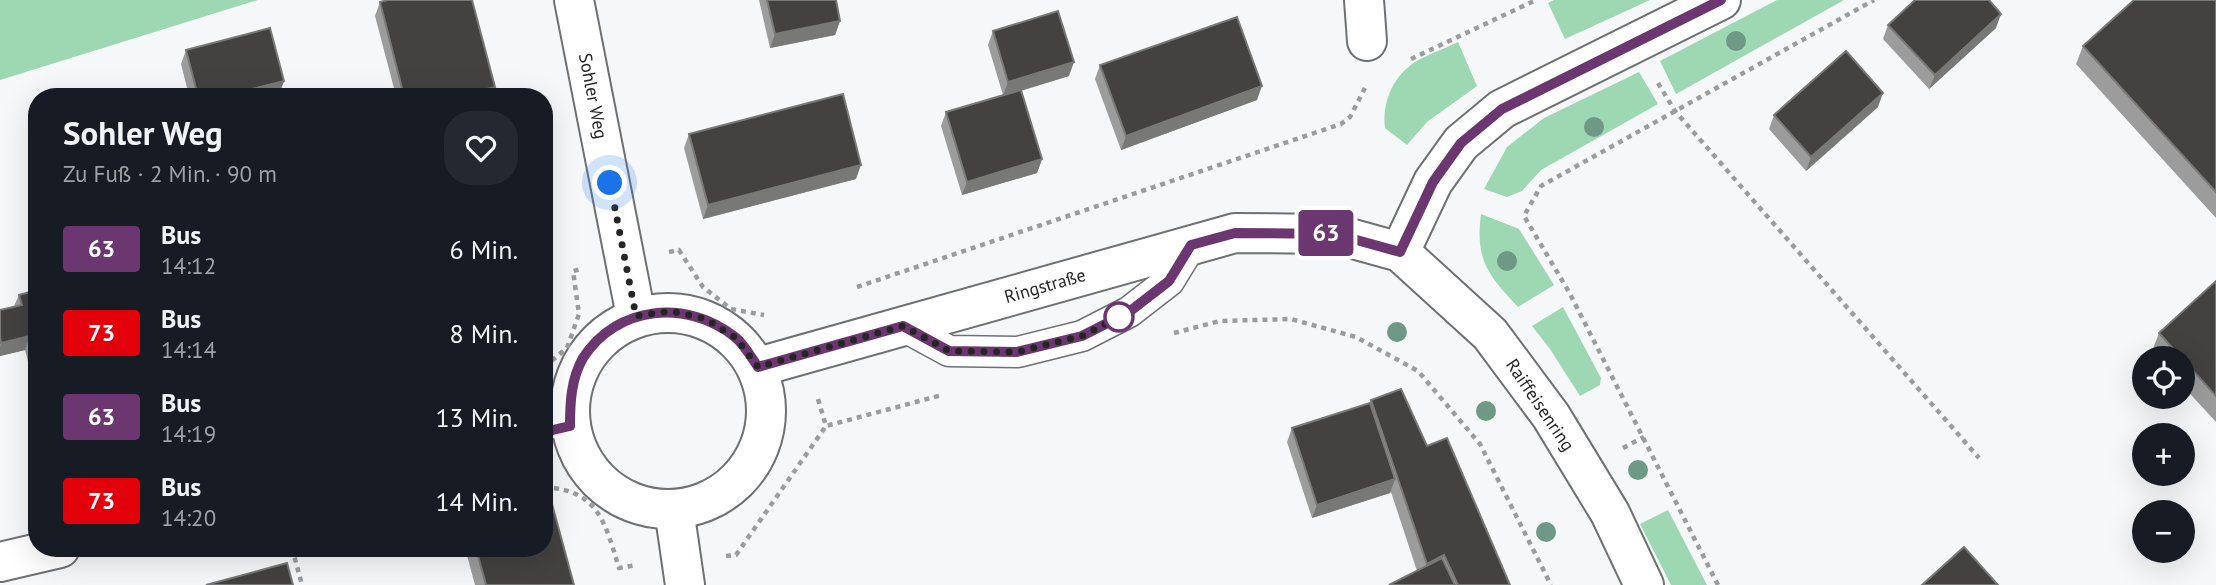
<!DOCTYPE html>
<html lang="de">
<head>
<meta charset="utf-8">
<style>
  :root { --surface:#171b24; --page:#242831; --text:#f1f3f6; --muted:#9ea1a6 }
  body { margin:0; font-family:"PT Sans",sans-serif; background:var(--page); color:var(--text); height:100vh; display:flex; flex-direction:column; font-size:26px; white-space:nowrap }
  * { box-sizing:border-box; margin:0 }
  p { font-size:23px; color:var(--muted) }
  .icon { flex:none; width:38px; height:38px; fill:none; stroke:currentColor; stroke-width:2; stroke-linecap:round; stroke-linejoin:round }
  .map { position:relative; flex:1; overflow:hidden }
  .drawer { position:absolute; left:28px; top:88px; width:525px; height:469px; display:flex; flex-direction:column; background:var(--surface); border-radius:28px; box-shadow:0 7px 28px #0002 }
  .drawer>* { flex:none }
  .badge { padding:0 14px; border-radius:5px; font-size:24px; line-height:46px }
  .controls { position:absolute; left:2132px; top:346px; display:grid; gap:14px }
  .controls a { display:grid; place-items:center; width:63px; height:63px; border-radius:50%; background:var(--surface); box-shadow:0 7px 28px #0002; font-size:35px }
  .you { position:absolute; width:35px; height:35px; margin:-18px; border:5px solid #fff; border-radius:50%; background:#1a73e8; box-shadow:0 0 0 10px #1a73e833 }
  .map>.badge { position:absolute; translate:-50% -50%; box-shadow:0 0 0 4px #fff }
  .round { display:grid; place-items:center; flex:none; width:74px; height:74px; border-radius:28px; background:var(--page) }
  .overview { display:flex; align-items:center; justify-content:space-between; height:119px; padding:0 35px }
  h1 { font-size:33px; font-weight:800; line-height:52px }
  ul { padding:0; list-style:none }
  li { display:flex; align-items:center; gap:21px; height:84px; padding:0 35px }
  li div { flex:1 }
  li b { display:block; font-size:26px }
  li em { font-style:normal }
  li .badge { min-width:77px; font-weight:700; text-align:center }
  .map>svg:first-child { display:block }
</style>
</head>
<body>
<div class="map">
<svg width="2216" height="585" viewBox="0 0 2216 585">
  <rect width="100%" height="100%" fill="#f5f7f8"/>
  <g fill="#9ed8b3">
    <polygon points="0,0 258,0 0,80"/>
    <polygon points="1554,0 1650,0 1565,39 1548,3"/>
    <polygon points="1777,0 1844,0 1676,94 1660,61"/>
    <path d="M1458,42L1477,86L1427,122L1407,145L1385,128C1382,103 1392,79 1412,64C1425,55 1444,49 1458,42Z"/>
    <polygon points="1639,72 1658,104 1541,170 1522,191 1507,197 1484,189 1507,147 1544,118"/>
    <path d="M1481,214L1519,229L1554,285L1518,307C1488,275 1475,260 1481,214Z"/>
    <polygon points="1563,307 1601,378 1600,385 1580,396 1550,349 1532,326"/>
    <polygon points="1668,510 1707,585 1671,585 1640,524"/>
  </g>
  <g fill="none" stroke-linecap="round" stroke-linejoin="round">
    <g stroke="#6e7071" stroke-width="33">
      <polyline id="service" points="903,326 949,351 1018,352 1082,336 1129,312 1169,281 1191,245"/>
    </g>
    <g stroke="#6e7071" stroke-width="42">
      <g id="minor">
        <polyline points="574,0 636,316"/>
        <polyline points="1364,0 1367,41"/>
        <polyline points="1400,252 1433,182 1461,143 1502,109 1721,0"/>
        <circle cx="668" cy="411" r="98"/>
        <polyline points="758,367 1235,233 1335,234 1400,252 1490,334 1551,416 1610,513 1644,585"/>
        <polyline points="674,509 685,585"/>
        <polyline points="0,562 60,548"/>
      </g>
    </g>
    <g stroke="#9b9c9d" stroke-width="4.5" stroke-dasharray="5 5" stroke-linecap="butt">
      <polyline points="1411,59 1536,0"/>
      <polyline points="1658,83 1675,111 1979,458"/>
      <polyline points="669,252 679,250 703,287 731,309 764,315"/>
      <polyline points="857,287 1341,124 1350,117 1365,88"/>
      <polyline points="1174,333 1220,321 1291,319 1356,337 1418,371 1480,444 1551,585"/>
      <polyline points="544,367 567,348 579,314 573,271 581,269"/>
      <polyline points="818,399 826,426 942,395"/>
      <polyline points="1623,448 1644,437"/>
      <path d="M544,487C599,490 605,523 619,568L637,565"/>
      <polyline points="292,548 302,585"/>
      <polyline points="726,556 736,555 826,426"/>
      <polyline points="1718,585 1569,292 1524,216 1541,186 1874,0"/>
    </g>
    <use href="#service" stroke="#fff" stroke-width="30"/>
    <use href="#minor" stroke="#fff" stroke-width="38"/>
  </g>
  <g fill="#6e9987">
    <circle cx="1736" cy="41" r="10"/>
    <circle cx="1594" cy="127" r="10"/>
    <circle cx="1507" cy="261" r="10"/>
    <circle cx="1397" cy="332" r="10"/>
    <circle cx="1486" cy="411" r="10"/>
    <circle cx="1638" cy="470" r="10"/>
    <circle cx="1546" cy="532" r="10"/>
  </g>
  <g fill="#9c9c9c">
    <polygon points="759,0 836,0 840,21 835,35 770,48"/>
    <polygon points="2216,0 2216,218 2076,64 2083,46"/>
    <polygon points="380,2 492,96 396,96 375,16"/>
    <polygon points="1888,25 1996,28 1929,89 1883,39"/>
    <polygon points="993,31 1069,76 1021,91 1042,159 1037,173 962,195 941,126 946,112 1003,95 988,45"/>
    <polygon points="186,50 284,81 279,94 272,96 189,96 181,64"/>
    <polygon points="1100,65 1257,100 1121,150 1095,79"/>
    <polygon points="1878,107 1806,171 1769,129 1774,115"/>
    <polygon points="689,134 856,179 703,219 684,148"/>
    <polygon points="2216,281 2216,422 2182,385 2182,359 2159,359 2152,351 2159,333"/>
    <polygon points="37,290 37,396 25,350 0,356 0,310 14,306 19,295"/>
    <polygon points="1371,400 1427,446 1510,585 1389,585 1417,571 1391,492 1390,493 1312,518 1287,442 1292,428 1370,403"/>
    <polygon points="465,548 544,548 574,585 475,585"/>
  </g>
  <g fill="#787877">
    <polygon points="2001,14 1996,28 1929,89 1935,75"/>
    <polygon points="840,21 835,35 770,48 775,34"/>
    <polygon points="1074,62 1069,76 1003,96 1008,82"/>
    <polygon points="284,81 279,94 272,96 225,96"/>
    <polygon points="1262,86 1257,100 1121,150 1126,136"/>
    <polygon points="495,87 492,96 459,96"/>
    <polygon points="1883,93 1878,107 1806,171 1811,157"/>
    <polygon points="1042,159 1037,173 962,195 967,182"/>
    <polygon points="861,165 856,179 703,219 708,205"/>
    <polygon points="30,336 25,350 0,356 0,347 1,343"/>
    <polygon points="1395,479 1390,493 1312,518 1317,505"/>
    <polygon points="1444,555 1437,572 1421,581 1427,564"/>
  </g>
  <g fill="#434240" stroke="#787877" stroke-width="2">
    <polygon points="388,0 472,0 495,87 459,96 404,96 380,2"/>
    <polygon points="767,0 836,0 840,21 775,34"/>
    <polygon points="1915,0 1989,0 2001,14 1935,75 1888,25"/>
    <polygon points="2134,0 2216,0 2216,192 2083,46"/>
    <polygon points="1058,11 1074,62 1008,82 993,31"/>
    <polygon points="1237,17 1262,86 1126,136 1100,65"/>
    <polygon points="270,28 284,81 225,96 198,96 186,50"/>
    <polygon points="1846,51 1883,93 1811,157 1774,115"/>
    <polygon points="134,90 136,96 110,96"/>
    <polygon points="1021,90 1042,159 967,182 946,112"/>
    <polygon points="843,94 861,165 708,205 689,134"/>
    <polygon points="2216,281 2216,396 2159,333"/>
    <polygon points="37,290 37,362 30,336 1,343 0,337 0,310 22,305 19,295"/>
    <polygon points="1401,389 1427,446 1447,438 1510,585 1458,585 1444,555 1427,564 1371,400"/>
    <polygon points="1370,403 1395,479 1317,505 1292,428"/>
    <polygon points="549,493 574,585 486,585 476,548 544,548 544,494"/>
    <polygon points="1964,547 1998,585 1922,585"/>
    <polygon points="1442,558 1455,585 1389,585"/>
    <polygon points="287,563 293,585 206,585"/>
  </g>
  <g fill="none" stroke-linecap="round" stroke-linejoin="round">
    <g stroke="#fff" stroke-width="16">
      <path id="line" d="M544,432L570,426C570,403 571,379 583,358C617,305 687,299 735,337C744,344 751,357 758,367L903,326L949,351L1017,352L1082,336L1129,312L1169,281L1191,245L1235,233L1335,234L1400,252L1433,182L1461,143L1502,109L1721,0"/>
    </g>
    <use href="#line" stroke="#6c3770" stroke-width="10"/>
    <polyline stroke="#252526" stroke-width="7" stroke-dasharray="0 12.6" points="610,183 636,316 671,311 706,319 736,338 758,367 903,326 949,351 1017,352 1082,336 1129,312 1119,317"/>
  </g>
  <circle fill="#fff" stroke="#6c3770" stroke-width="3.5" cx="1119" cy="317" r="14"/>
  <g text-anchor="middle" stroke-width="7" stroke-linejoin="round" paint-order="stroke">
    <g font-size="18" fill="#252526" stroke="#fff">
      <text transform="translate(593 96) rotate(79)" y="6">Sohler Weg</text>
      <text transform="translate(1045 286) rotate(-16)" y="6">Ringstraße</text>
      <text transform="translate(1540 405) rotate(56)" y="6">Raiffeisenring</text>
    </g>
  </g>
</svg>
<div class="controls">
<a><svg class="icon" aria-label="locate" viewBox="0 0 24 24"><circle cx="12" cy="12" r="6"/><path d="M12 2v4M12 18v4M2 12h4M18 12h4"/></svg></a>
<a>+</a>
<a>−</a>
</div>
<div class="you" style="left:610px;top:183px"></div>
<b class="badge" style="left:1326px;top:233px;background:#6c3770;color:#fff">63</b>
<section class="drawer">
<div class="overview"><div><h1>Sohler Weg</h1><p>Zu Fuß · 2 Min. · 90 m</p></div><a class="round"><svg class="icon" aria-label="heart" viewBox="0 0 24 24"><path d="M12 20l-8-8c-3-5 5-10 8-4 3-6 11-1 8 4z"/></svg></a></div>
<ul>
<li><span class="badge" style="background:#6c3770;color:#fff">63</span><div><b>Bus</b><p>14:12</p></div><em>6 Min.</em></li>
<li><span class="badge" style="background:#e2000a;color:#fff">73</span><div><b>Bus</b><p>14:14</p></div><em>8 Min.</em></li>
<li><span class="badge" style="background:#6c3770;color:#fff">63</span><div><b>Bus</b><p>14:19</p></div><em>13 Min.</em></li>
<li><span class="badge" style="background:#e2000a;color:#fff">73</span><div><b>Bus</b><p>14:20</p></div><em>14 Min.</em></li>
</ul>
</section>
</div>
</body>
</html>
